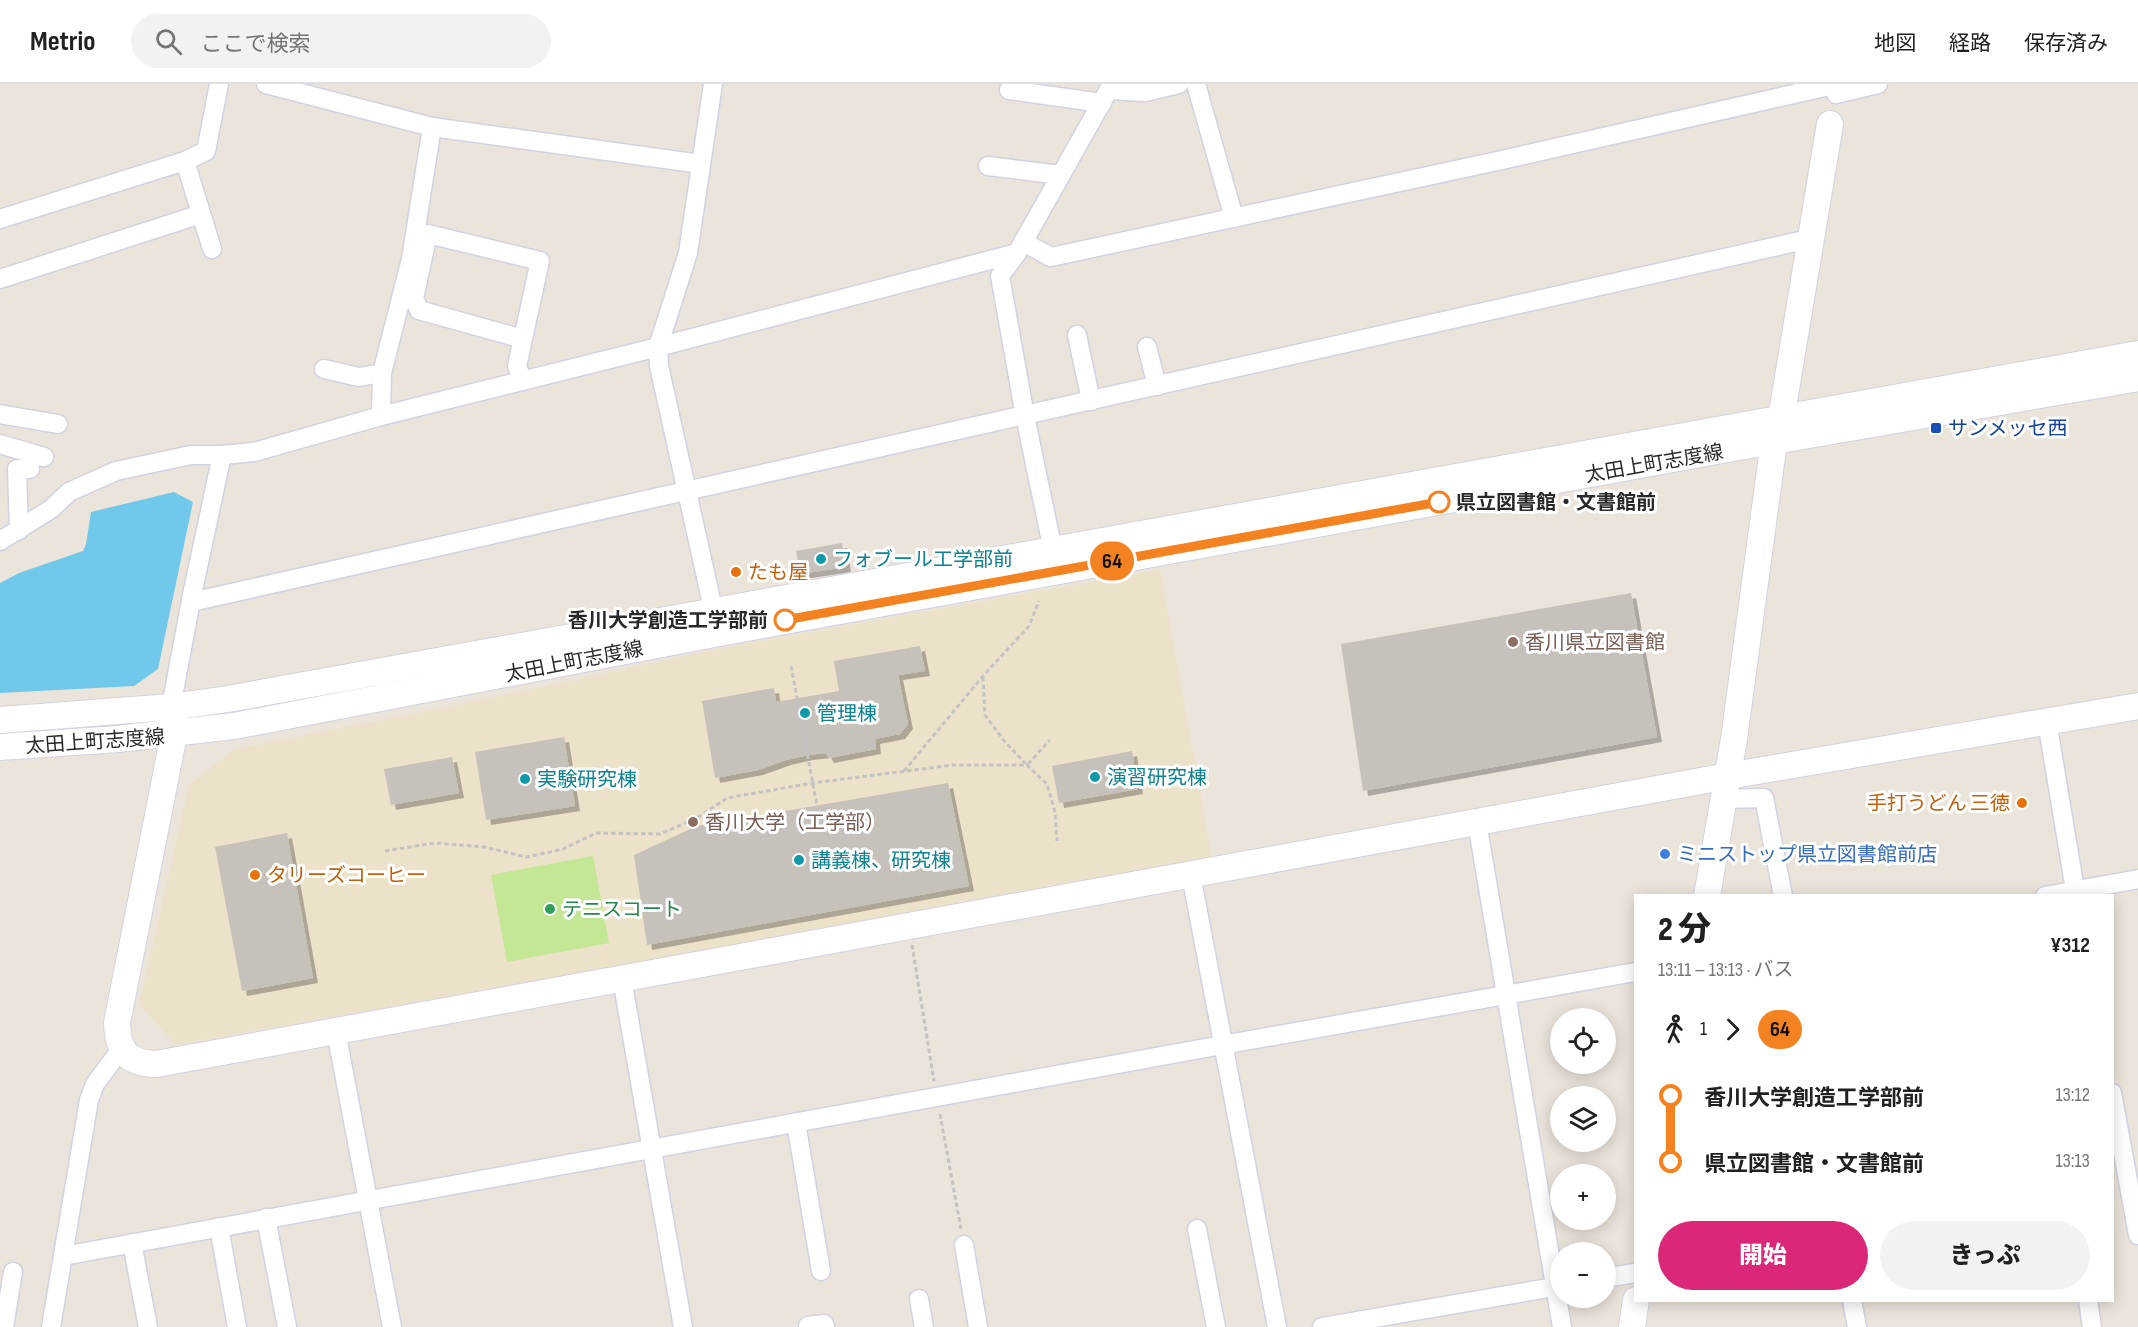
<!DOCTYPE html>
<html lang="ja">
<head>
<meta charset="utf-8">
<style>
  :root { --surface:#fff; --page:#f2f2f2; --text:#202124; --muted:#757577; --line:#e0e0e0; --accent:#db2777 }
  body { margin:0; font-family:"Sofia Sans Condensed","Noto Sans JP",sans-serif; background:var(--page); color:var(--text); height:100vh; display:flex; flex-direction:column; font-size:22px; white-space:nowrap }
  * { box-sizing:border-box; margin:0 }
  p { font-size:20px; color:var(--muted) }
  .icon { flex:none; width:33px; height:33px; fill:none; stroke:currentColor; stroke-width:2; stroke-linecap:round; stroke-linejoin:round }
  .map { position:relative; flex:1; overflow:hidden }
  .panel { position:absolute; left:1634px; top:810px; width:480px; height:408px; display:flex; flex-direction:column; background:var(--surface); border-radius:0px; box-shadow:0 3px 15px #0003 }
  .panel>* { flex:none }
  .badge { padding:0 12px; border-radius:20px; font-size:21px; line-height:39px }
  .tools { position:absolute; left:1550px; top:924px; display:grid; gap:12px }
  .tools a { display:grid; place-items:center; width:66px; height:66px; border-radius:50%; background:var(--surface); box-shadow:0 3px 15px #0003; font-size:30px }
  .map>.badge { position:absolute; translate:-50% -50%; box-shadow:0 0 0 3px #fff }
  .legs { display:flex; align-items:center; gap:9px; height:66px; padding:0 24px; font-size:20px }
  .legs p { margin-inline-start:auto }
  .headline { display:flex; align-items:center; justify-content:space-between; height:102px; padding:0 24px }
  h1 { font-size:33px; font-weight:800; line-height:45px }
  .action { display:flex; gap:12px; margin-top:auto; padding:12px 24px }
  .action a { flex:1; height:69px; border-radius:36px; background:var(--accent); color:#fff; font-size:24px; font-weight:800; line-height:69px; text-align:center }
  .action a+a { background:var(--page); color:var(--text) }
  ul { padding:0 24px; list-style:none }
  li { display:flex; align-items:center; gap:21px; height:66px; font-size:22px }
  li i { display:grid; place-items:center; width:9px; height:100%; margin:0 8px; background:currentColor }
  li i::after { content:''; width:15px; height:15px; margin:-8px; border:4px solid; border-radius:50%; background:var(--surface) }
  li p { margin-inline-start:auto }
  li:first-child i { background:linear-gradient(#0000 50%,currentColor 0) }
  li:last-child i { background:linear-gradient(currentColor 50%,#0000 0) }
  header { display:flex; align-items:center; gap:36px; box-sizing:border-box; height:84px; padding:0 30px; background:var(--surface); border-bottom:2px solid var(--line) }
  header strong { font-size:28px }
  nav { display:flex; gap:33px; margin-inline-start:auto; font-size:21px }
  .search { width:420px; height:54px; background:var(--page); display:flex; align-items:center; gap:15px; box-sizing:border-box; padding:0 21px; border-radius:33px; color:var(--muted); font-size:22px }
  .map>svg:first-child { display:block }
</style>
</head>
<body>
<header>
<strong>Metrio</strong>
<div class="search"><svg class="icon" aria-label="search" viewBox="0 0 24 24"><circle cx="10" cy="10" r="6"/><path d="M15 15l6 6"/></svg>ここで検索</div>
<nav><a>地図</a><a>経路</a><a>保存済み</a></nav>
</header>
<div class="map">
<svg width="2138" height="1243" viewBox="0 0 2138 1243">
  <defs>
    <filter id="shadow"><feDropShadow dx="5" dy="5" stdDeviation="0" flood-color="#0004"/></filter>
  </defs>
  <rect width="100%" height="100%" fill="#ebe4db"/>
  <polygon fill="#ece2ca" points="1160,485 1212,775 175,961 139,920 189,701 234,665 443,624 721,564"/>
  <polygon fill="#c3e794" points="593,772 609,859 507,878 491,791"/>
  <polygon fill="#70c8ea" points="174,408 193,418 158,585 134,602 0,609 0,499 19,489 83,467 86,460 91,428"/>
  <g fill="#c6c1ba" filter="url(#shadow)">
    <polygon points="842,459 846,483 800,490 796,467"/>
    <polygon points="1631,509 1657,653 1363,707 1341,560"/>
    <polygon points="920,562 925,587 898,591 908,640 900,650 875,655 876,665 829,674 826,669 808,671 786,676 758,686 715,694 702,617 774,604 776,618 839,607 834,577"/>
    <polygon points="564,653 575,722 486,736 475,668"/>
    <polygon points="1132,667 1138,705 1059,719 1052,682"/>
    <polygon points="452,673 459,709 391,721 384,685"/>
    <polygon points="948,699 969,802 647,861 634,771 697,742"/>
    <polygon points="287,749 313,894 242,907 215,763"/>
  </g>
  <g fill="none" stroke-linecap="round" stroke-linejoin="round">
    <g stroke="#d0d3e1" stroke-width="21">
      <g id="street">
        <polyline points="266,0 432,43 701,80"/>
        <polyline points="713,0 688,169 658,263 659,282 716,538"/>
        <polyline points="1196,0 1234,134"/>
        <polyline points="1009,6 1102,19"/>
        <polyline points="1109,6 1145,8 1179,0"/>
        <polyline points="1836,10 1878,0"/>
        <polyline points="185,77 212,165"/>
        <polyline points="988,82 1061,91"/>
        <polyline points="0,135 185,77 206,67 219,0"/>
        <polyline points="1023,158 1051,173 1502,76 1838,0"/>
        <polyline points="0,195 201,130"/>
        <polyline points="1077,251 1091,317"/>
        <polyline points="523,255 419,226 414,214 428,150 540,177 517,282 523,297"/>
        <polyline points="1147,263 1157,302"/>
        <polyline points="324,285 359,293 382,289"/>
        <polyline points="0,330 58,340"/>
        <polyline points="381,332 382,289 411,175 432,43"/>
        <polyline points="0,360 44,373"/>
        <polyline points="19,446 17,385 30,385 29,369"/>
        <polyline points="0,457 51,425 69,408 116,387 191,371 222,371 254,368 381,332 658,263 1017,169"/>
        <polyline points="1055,476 1025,332 1000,192 1017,169 1112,0"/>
        <polyline points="191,518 1809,155"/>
        <polyline points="171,623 192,511 222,371"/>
        <polyline points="2047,637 2076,812"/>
        <polyline points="1724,715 1764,714 1783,812"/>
        <polyline points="1477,738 1562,1243"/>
        <polyline points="1191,791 1277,1243"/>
        <polyline points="2045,812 2138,795"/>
        <polyline points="622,895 683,1243"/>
        <polyline points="336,947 392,1243"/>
        <polyline points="2112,1009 2138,1151"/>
        <polyline points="796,1039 821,1187"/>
        <polyline points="266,1134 287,1243"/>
        <polyline points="219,1143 237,1243"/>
        <polyline points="1197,1145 1216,1243"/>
        <polyline points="132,1159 148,1243"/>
        <polyline points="964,1161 978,1243"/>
        <polyline points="63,1172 1222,961 1635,888"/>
        <polyline points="1605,1194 1635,1189"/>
        <polyline points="919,1215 924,1243"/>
        <polyline points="1852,1216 1857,1243"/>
        <polyline points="2088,1216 2092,1243"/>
        <polyline points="808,1242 824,1240 825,1243"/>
        <polyline points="4,1243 13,1188"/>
        <polyline points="51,1243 89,1016 95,1000 121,965"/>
        <polyline points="1322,1243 1560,1202"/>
      </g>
    </g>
    <g stroke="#d0d3e1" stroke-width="28">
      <g id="secondary">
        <path d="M171,623L174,650L117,939C118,968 128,979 156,980L1728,692L2138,622"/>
        <polyline points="0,636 171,623 228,615 2138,270"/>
        <polyline points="0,663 118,655 234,642 719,549 1733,364 2138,294"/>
        <polyline points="1707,812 1734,655 1774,357 1781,335 1830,40"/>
        <polyline points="1632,1243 1636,1216"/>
      </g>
    </g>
    <g stroke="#c3c3c3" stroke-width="3" stroke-dasharray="4.5 3" stroke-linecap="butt">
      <polyline points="791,582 817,722"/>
      <polyline points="983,593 985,631 1005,658 1027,681 1050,656"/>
      <polyline points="904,687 983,592 1029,542 1039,517"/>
      <polyline points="385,767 435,759 484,763 527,773 563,765 596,749 660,750 697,734 727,714 813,699 953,681 1027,681 1047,700 1055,728 1057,757"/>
      <polyline points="912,861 934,997"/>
      <polyline points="940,1030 961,1145"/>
    </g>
    <use href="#street" stroke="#fff" stroke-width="18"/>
    <use href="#secondary" stroke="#fff" stroke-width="26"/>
  </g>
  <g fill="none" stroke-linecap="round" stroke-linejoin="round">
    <g stroke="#fff" stroke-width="14">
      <polyline id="line-1" points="785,536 1439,418"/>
    </g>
    <use href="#line-1" stroke="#f58220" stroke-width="9"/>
  </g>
  <rect fill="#1a4fb4" stroke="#fff" stroke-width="2" x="1930" y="338" width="12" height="12" rx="3"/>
  <g fill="#fff" stroke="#f58220" stroke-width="3">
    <circle cx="1439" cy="418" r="10"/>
    <circle cx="785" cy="536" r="10"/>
  </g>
  <g fill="#0f9aa8" stroke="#fff" stroke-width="2">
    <circle cx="821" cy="475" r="6"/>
    <circle cx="805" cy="629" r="6"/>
    <circle cx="1095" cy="693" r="6"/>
    <circle cx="525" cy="695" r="6"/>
    <circle cx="799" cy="776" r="6"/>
  </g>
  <g fill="#e8710a" stroke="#fff" stroke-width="2">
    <circle cx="736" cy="488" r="6"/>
    <circle cx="2022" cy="719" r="6"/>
    <circle cx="255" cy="791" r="6"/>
  </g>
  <g fill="#8d6e63" stroke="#fff" stroke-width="2">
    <circle cx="1513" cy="558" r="6"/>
    <circle cx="693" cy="738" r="6"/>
  </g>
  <circle fill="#3f7fe0" stroke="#fff" stroke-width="2" cx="1665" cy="770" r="6"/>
  <circle fill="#2e9e5b" stroke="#fff" stroke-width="2" cx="550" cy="825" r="6"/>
  <g text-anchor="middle" stroke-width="6" stroke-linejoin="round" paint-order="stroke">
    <g font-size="20" fill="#164399" stroke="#fff" text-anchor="start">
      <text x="1948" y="351">サンメッセ西</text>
    </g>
    <g font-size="20" fill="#292929" stroke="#fff">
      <text transform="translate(1654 379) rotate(-10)" y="7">太田上町志度線</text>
      <text transform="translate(574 577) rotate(-11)" y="7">太田上町志度線</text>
      <text transform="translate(95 657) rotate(-4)" y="7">太田上町志度線</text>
    </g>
    <g font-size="20" font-weight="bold" fill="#292929" stroke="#fff" text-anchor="start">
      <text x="1456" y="425">県立図書館・文書館前</text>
      <text x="768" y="543" text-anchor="end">香川大学創造工学部前</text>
    </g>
    <g font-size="20" fill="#0d838f" stroke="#fff" text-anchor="start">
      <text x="833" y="482">フォブール工学部前</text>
      <text x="817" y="636">管理棟</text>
      <text x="1107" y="700">演習研究棟</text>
      <text x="537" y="702">実験研究棟</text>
      <text x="811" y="783">講義棟、研究棟</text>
    </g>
    <g font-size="20" fill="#c56008" stroke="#fff" text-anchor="start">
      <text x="748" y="495">たも屋</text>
      <text x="2010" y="726" text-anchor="end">手打うどん 三徳</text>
      <text x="267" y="798">タリーズコーヒー</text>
    </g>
    <g font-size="20" fill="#785e54" stroke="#fff" text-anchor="start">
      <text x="1525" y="565">香川県立図書館</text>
      <text x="705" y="745">香川大学（工学部）</text>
    </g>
    <g font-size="20" fill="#366cbe" stroke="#fff" text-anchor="start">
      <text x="1677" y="777">ミニストップ県立図書館前店</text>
    </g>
    <g font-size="20" fill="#27864d" stroke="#fff" text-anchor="start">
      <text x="562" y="832">テニスコート</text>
    </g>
  </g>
</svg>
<div class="tools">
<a><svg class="icon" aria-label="locate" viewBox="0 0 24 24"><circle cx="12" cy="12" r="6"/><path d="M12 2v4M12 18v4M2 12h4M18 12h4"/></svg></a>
<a><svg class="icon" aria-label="layers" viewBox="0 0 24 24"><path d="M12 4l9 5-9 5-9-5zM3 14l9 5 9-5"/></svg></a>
<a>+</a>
<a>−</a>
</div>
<b class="badge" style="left:1112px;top:477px;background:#f58220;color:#111">64</b>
<section class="panel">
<div class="headline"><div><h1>2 分</h1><p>13:11 – 13:13 · バス</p></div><b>¥312</b></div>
<div class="legs"><svg class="icon" aria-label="walk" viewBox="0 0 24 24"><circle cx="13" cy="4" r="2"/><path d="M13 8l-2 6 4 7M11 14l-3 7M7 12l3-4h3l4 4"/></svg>1<svg class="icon" aria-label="forward" viewBox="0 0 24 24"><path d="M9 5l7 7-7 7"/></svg><b class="badge" style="background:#f58220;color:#111">64</b></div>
<ul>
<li><i style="color:#f58220"></i><b>香川大学創造工学部前</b><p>13:12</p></li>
<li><i style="color:#f58220"></i><b>県立図書館・文書館前</b><p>13:13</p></li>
</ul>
<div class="action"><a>開始</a><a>きっぷ</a></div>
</section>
</div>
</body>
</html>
